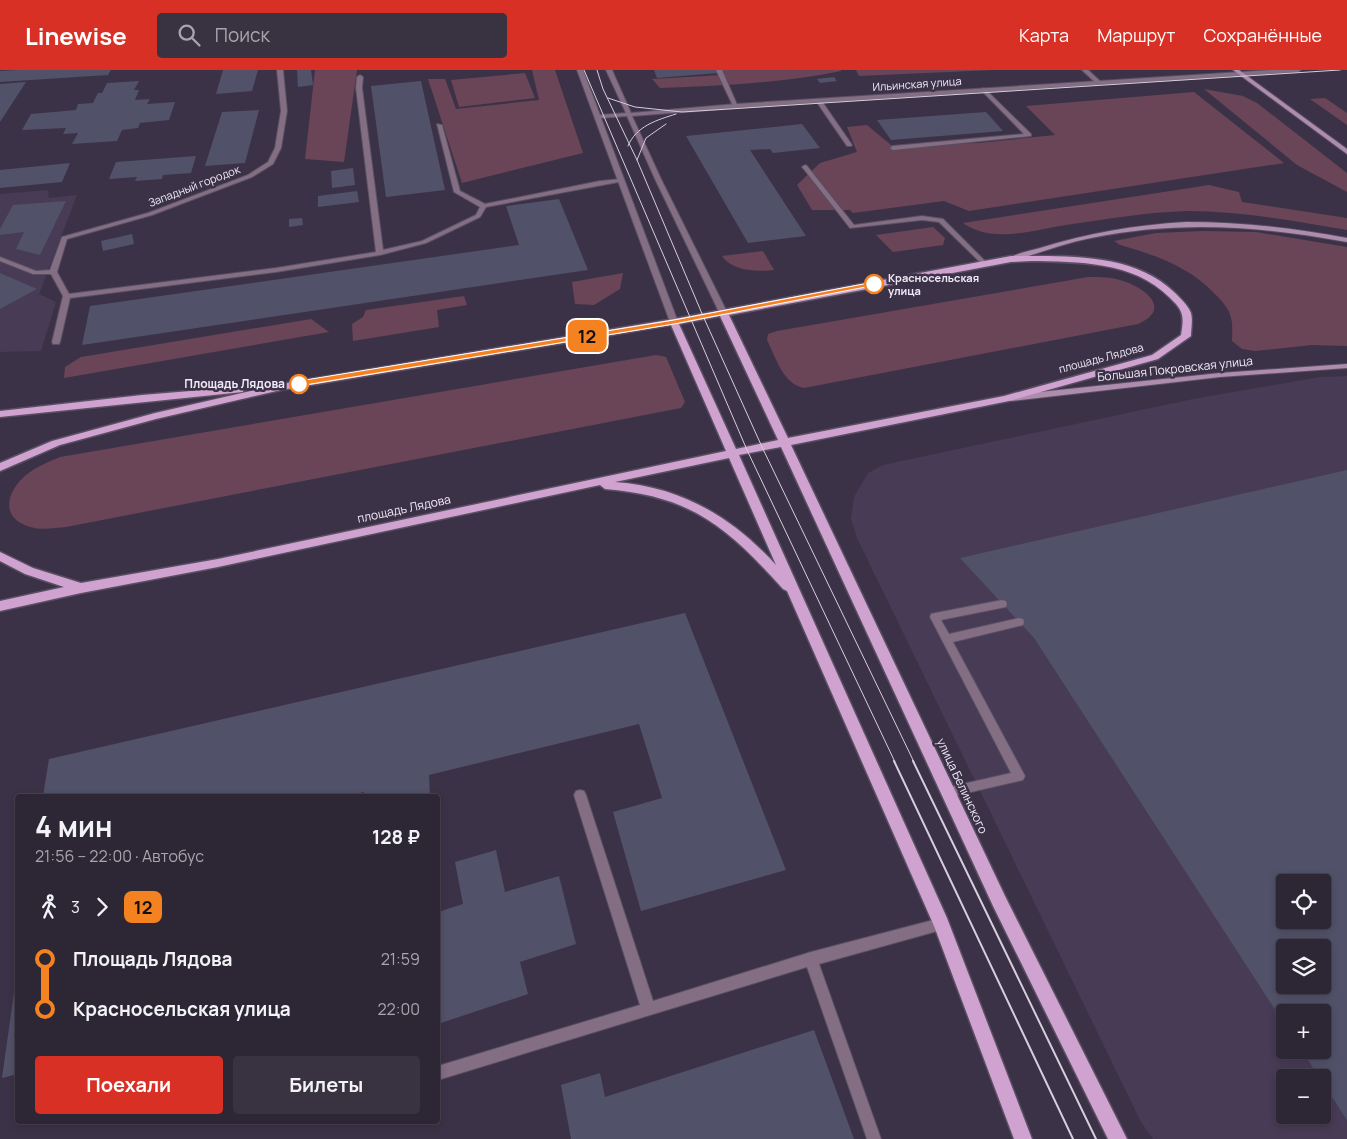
<!DOCTYPE html>
<html lang="ru">
<head>
<meta charset="utf-8">
<style>
  :root { --surface:#2d2635; --page:#393241; --text:#f1f3f6; --muted:#a7a5ad; --line:#484350; --accent:#d93025 }
  body { margin:0; font-family:Manrope,sans-serif; background:var(--page); color:var(--text); height:100vh; display:flex; flex-direction:column; font-size:19px; white-space:nowrap }
  * { box-sizing:border-box; margin:0 }
  p { font-size:16px; color:var(--muted) }
  .icon { flex:none; width:28px; height:28px; fill:none; stroke:currentColor; stroke-width:2; stroke-linecap:round; stroke-linejoin:round }
  .map { position:relative; flex:1; overflow:hidden }
  .details { position:absolute; left:15px; top:724px; width:425px; height:330px; display:flex; flex-direction:column; background:var(--surface); border-radius:5px; box-shadow:0 2px 8px #0003,0 0 0 1px var(--line) }
  .details>* { flex:none }
  .badge { padding:0 10px; border-radius:8px; font-size:18px; line-height:32px }
  .controls { position:absolute; left:1276px; top:804px; display:grid; gap:10px }
  .controls a { display:grid; place-items:center; width:55px; height:55px; border-radius:5px; background:var(--surface); box-shadow:0 2px 8px #0003,0 0 0 1px var(--line); font-size:25px }
  .map>.badge { position:absolute; translate:-50% -50%; box-shadow:0 0 0 2px #fff }
  .legs { display:flex; align-items:center; gap:8px; height:55px; padding:0 20px; font-size:16px }
  .legs p { margin-inline-start:auto }
  .summary { display:flex; align-items:center; justify-content:space-between; height:85px; padding:0 20px }
  h1 { font-size:28px; font-weight:700; line-height:38px }
  .action { display:flex; gap:10px; margin-top:auto; padding:10px 20px }
  .action a { flex:1; height:58px; border-radius:5px; background:var(--accent); color:#fff; font-size:20px; font-weight:700; line-height:58px; text-align:center }
  .action a+a { background:var(--page); color:var(--text) }
  ul { padding:0 20px; list-style:none }
  li { display:flex; align-items:center; gap:18px; height:50px; font-size:19px }
  li i { display:grid; place-items:center; width:8px; height:100%; margin:0 6px; background:currentColor }
  li i::after { content:''; width:12px; height:12px; margin:-6px; border:4px solid; border-radius:50%; background:var(--surface) }
  li p { margin-inline-start:auto }
  li:first-child i { background:linear-gradient(#0000 50%,currentColor 0) }
  li:last-child i { background:linear-gradient(currentColor 50%,#0000 0) }
  header { display:flex; align-items:center; gap:30px; box-sizing:border-box; height:70px; padding:0 25px; background:var(--accent); color:#fff }
  header strong { font-size:24px }
  nav { display:flex; gap:28px; margin-inline-start:auto; font-size:18px }
  .search { width:350px; height:45px; background:var(--page); display:flex; align-items:center; gap:12px; box-sizing:border-box; padding:0 18px; border-radius:5px; color:var(--muted); font-size:19px }
  .map>svg:first-child { display:block }
</style>
</head>
<body>
<header>
<strong>Linewise</strong>
<div class="search"><svg class="icon" aria-label="search" viewBox="0 0 24 24"><circle cx="10" cy="10" r="6"/><path d="M15 15l6 6"/></svg>Поиск</div>
<nav><a>Карта</a><a>Маршрут</a><a>Сохранённые</a></nav>
</header>
<div class="map">
<svg width="1347" height="1069" viewBox="0 0 1347 1069">
  <rect width="100%" height="100%" fill="#3c3247"/>
  <g fill="#473b55" fill-rule="evenodd">
    <polygon points="48,120 49,128 77,125 39,224 56,232 41,281 0,282 0,124"/>
    <path d="M1347,306V1069H1153L1141,1052L857,468L851,449L854,427L868,403L883,395L1193,329L1320,307ZM1285,812H1322V850H1285ZM1285,878H1322V915H1285ZM1285,942H1322V980H1285ZM1285,1008H1322V1045H1285Z"/>
  </g>
  <g fill="#694557">
    <polygon points="315,0 357,0 344,92 305,89"/>
    <polygon points="532,0 555,0 583,83 462,113 428,9 445,9 456,39 539,30"/>
    <path d="M719,0H841V1C782,13 721,16 660,18L652,9L723,5Z"/>
    <polygon points="856,0 993,0 859,6"/>
    <polygon points="525,3 535,28 459,37 451,10"/>
    <polygon points="1204,19 1243,26 1257,33 1347,103 1347,122 1297,95"/>
    <polygon points="1194,22 1284,93 969,141 944,131 853,143 850,140 812,140 797,115 820,93 857,82 847,57 867,55 891,75 979,73 1055,65 1026,36"/>
    <polygon points="1325,28 1347,43 1347,55 1310,29"/>
    <path d="M1209,115L1239,122L1242,132L1347,148V160C1294,151 1241,141 1188,141C1147,142 1107,149 1066,155C1034,160 992,174 963,153Z"/>
    <polygon points="933,157 945,168 943,175 893,182 876,165"/>
    <path d="M1203,161L1256,162L1347,177V276L1312,275L1255,281L1242,279L1232,271C1232,264 1233,255 1231,248C1229,238 1221,230 1214,223C1188,196 1155,185 1120,175L1114,171L1156,163Z"/>
    <path d="M763,181L774,200C758,202 732,201 722,186Z"/>
    <polygon points="623,203 620,219 594,235 575,234 572,212"/>
    <path d="M1088,207C1098,207 1107,207 1116,209C1139,214 1176,237 1138,254L804,318C783,314 776,288 767,270L768,264L777,261Z"/>
    <polygon points="464,226 467,235 437,240 439,257 353,271 352,254 363,247 366,240"/>
    <polygon points="311,249 329,262 64,308 65,297 81,287"/>
    <path d="M656,285L666,287L685,332L681,338L66,457C54,458 40,461 27,456C0,446 7,421 26,405C36,397 48,392 60,387Z"/>
  </g>
  <g fill="#515169" fill-rule="evenodd">
    <polygon points="18,0 111,0 108,5 0,12 0,1"/>
    <polygon points="223,0 258,0 252,21 216,24"/>
    <polygon points="297,0 311,0 313,15 298,17"/>
    <polygon points="654,0 716,0 717,3 657,8"/>
    <polygon points="834,7 837,11 820,13 817,9"/>
    <polygon points="139,11 134,20 139,20 135,30 150,29 147,34 175,32 169,50 140,53 138,58 122,60 117,71 72,74 78,63 63,64 66,58 22,60 31,44 76,40 78,34 93,33 98,23 102,23 107,13"/>
    <polygon points="421,11 445,120 386,127 371,16"/>
    <polygon points="26,12 0,52 0,14"/>
    <polygon points="259,40 245,93 205,96 222,42"/>
    <polygon points="986,42 1003,61 891,70 877,50"/>
    <polygon points="802,54 820,78 773,83 770,79 750,80 806,166 748,173 686,66"/>
    <polygon points="196,86 191,103 163,105 162,109 149,110 135,111 137,107 109,109 116,92"/>
    <polygon points="70,93 62,112 0,118 0,100"/>
    <polygon points="353,98 355,115 332,118 331,101"/>
    <polygon points="357,121 359,132 318,137 318,126"/>
    <polygon points="559,129 588,200 82,275 90,236 519,175 506,136"/>
    <polygon points="66,131 40,185 16,179 24,162 0,165 0,159 13,135"/>
    <polygon points="302,148 303,155 289,157 289,149"/>
    <polygon points="132,164 134,174 103,181 101,171"/>
    <polygon points="0,203 37,219 0,239"/>
    <path d="M1347,400V1050L1322,1012V1008H1319L1302,980H1322V942H1285V955L1034,568L960,488ZM1285,812H1322V850H1285ZM1285,878H1322V915H1285Z"/>
    <polygon points="685,543 786,800 641,841 613,742 662,728 639,654 429,705 430,726 364,726 364,722 346,726 43,726 49,689"/>
    <polygon points="496,780 505,822 559,806 576,874 520,892 528,924 438,954 438,842 463,834 455,792"/>
    <polygon points="16,908 18,1004 2,1008"/>
    <polygon points="814,960 854,1069 571,1069 561,1015 600,1003 605,1027"/>
  </g>
  <g fill="none" stroke-linecap="round" stroke-linejoin="round">
    <g stroke="#594f63" stroke-width="2">
      <g id="service">
        <polygon points="277,0 283,0 287,41 281,78 273,94 252,107 152,145 67,169 57,202 69,224 276,198 376,182 356,18 357,7 360,5 363,7 362,18 383,180 422,171 476,145 480,137 454,122 437,54 442,55 460,121 485,134 600,111 621,109 624,111 486,137 480,147 426,173 380,185 276,202 70,228 60,272 59,274 53,274 52,272 63,226 51,204 33,204 0,191 0,187 36,201 50,200 62,167 148,143 248,105 268,92 275,78 281,41"/>
        <polygon points="716,0 722,0 738,37 733,36"/>
        <polygon points="1082,0 1088,0 1101,12 1101,14 1097,14"/>
        <polygon points="984,18 1031,64 1031,66 893,80 890,78 893,76 1024,64 982,21 982,19"/>
        <polygon points="817,30 821,30 852,75 851,76 847,76 816,31"/>
        <polygon points="805,95 807,96 854,155 922,146 943,149 988,194 983,195 939,152 922,150 850,158 803,98 802,97"/>
        <polygon points="1002,530 1006,531 1007,534 1006,537 941,550 949,564 1019,548 1023,549 1024,552 1023,555 953,572 1025,706 1023,710 1019,711 949,727 945,726 943,722 945,718 1011,703 930,547 931,544 935,543"/>
        <polygon points="580,720 584,721 586,725 653,931 811,882 941,848 946,850 947,854 946,858 941,860 819,894 881,1069 867,1069 807,897 438,1010 438,996 640,935 574,725 576,721"/>
      </g>
    </g>
    <g stroke="#594f63" stroke-width="2">
      <polygon id="tertiary" points="577,0 583,0 600,45 626,43 606,0 612,0 631,43 736,34 1273,0 1301,0 1298,2 736,38 632,46 661,109 727,242 723,244 719,242 655,109 627,46 601,48 678,252 674,254 670,252"/>
    </g>
    <g stroke="#594f63" stroke-width="2">
      <g id="secondary">
        <polygon points="1233,0 1239,0 1347,79 1347,84"/>
        <path d="M1186,152C1241,152 1293,158 1347,168V172C1260,156 1179,150 1091,168C1064,173 1038,184 1011,191L1008,189C1016,183 1030,181 1040,178C1088,163 1136,155 1186,152Z"/>
        <polygon points="1347,294 1347,298 1220,307 1011,331 1007,328 1011,325 1220,303"/>
      </g>
    </g>
    <g stroke="#594f63" stroke-width="3">
      <g id="primary">
        <path d="M1011,186C1064,186 1133,182 1174,222C1180,228 1188,235 1191,243C1193,250 1191,259 1191,266L1158,289L1009,331L791,375L1005,826L1127,1069H1108L993,836L781,377L739,385L947,848L1032,1069H1014L934,856L787,521L783,519C727,457 692,426 605,419L600,415L218,497L81,523L0,541V531L64,517L25,504L0,491V482L33,498L81,513L218,489L726,381L671,255L281,320L156,349L60,375L0,401V393L52,371L155,343L281,314L674,249ZM1031,191C1078,192 1133,191 1169,227C1173,231 1179,236 1181,242C1184,249 1182,258 1181,265L1152,285L1004,326L788,368L729,245L1011,192ZM720,246L778,370L736,379L679,254ZM729,388L776,495C732,447 682,417 615,412Z"/>
        <polygon points="239,317 243,318 243,322 0,347 0,341 142,325"/>
      </g>
    </g>
    <use href="#service" fill="#846e83" fill-rule="evenodd"/>
    <use href="#tertiary" fill="#846e83" fill-rule="evenodd"/>
    <use href="#secondary" fill="#ae8cae" fill-rule="evenodd"/>
    <use href="#primary" fill="#cfa2cf" fill-rule="evenodd"/>
    <g stroke="#d5cedd" stroke-width="1">
      <polyline points="584,0 747,380 895,692"/>
      <polyline points="597,0 603,19 637,90 703,246 762,377 914,692"/>
      <polyline points="608,28 635,37 682,42 1340,0"/>
      <path d="M628,76C636,56 657,50 676,44"/>
      <polyline points="637,90 646,68 666,54"/>
    </g>
    <g stroke="#d5cedd" stroke-width="2">
      <polyline points="894,691 1073,1069"/>
      <polyline points="913,691 1096,1069"/>
    </g>
  </g>
  <polygon fill="#f58220" stroke="#fff" points="874,212 877,214 876,215 674,254 299,316 295,314 299,311 674,250"/>
  <g fill="#fff" stroke="#f58220" stroke-width="2.5">
    <circle cx="874" cy="214" r="9"/>
    <circle cx="299" cy="314" r="9"/>
  </g>
  <g text-anchor="middle" stroke-width="5" stroke-linejoin="round" paint-order="stroke">
    <g font-size="11" fill="#f0eaf8" stroke="#3c3247">
      <text transform="translate(917 14) rotate(-4)" y="4">Ильинская улица</text>
      <text transform="translate(194 116) rotate(-21)" y="4">Западный городок</text>
      <text transform="translate(1101 288) rotate(-15)" y="4">площадь Лядова</text>
    </g>
    <g font-size="11" font-weight="bold" fill="#f0eaf8" stroke="#3c3247" text-anchor="start">
      <text x="888" y="212">Красносельская<tspan x="888" dy="13">улица</tspan></text>
    </g>
    <g font-size="12" fill="#f0eaf8" stroke="#3c3247">
      <text transform="translate(1175 299) rotate(-6)" y="4">Большая Покровская улица</text>
      <text transform="translate(404 439) rotate(-12)" y="4">площадь Лядова</text>
      <text transform="translate(962 716) rotate(65)" y="4">улица Белинского</text>
    </g>
    <g font-size="12" font-weight="bold" fill="#f0eaf8" stroke="#3c3247" text-anchor="end">
      <text x="285" y="318">Площадь Лядова</text>
    </g>
  </g>
</svg>
<div class="controls">
<a><svg class="icon" aria-label="locate" viewBox="0 0 24 24"><circle cx="12" cy="12" r="6"/><path d="M12 2v4M12 18v4M2 12h4M18 12h4"/></svg></a>
<a><svg class="icon" aria-label="layers" viewBox="0 0 24 24"><path d="M12 4l9 5-9 5-9-5zM3 14l9 5 9-5"/></svg></a>
<a>+</a>
<a>−</a>
</div>
<b class="badge" style="left:587px;top:266px;background:#f58220;color:#111">12</b>
<section class="details">
<div class="summary"><div><h1>4 мин</h1><p>21:56 – 22:00 · Автобус</p></div><b>128 ₽</b></div>
<div class="legs"><svg class="icon" aria-label="walk" viewBox="0 0 24 24"><circle cx="13" cy="4" r="2"/><path d="M13 8l-2 6 4 7M11 14l-3 7M7 12l3-4h3l4 4"/></svg>3<svg class="icon" aria-label="forward" viewBox="0 0 24 24"><path d="M9 5l7 7-7 7"/></svg><b class="badge" style="background:#f58220;color:#111">12</b></div>
<ul>
<li><i style="color:#f58220"></i><b>Площадь Лядова</b><p>21:59</p></li>
<li><i style="color:#f58220"></i><b>Красносельская улица</b><p>22:00</p></li>
</ul>
<div class="action"><a>Поехали</a><a>Билеты</a></div>
</section>
</div>
</body>
</html>
